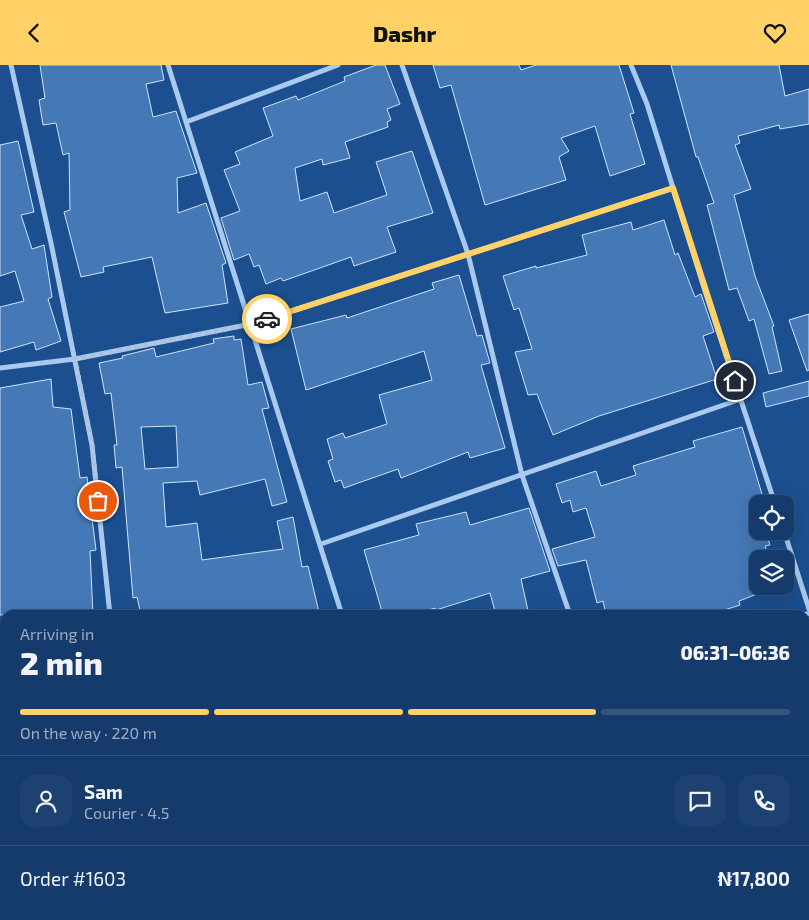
<!DOCTYPE html>
<html lang="en">
<head>
<meta charset="utf-8">
<style>
	:root { --surface:#143b6b; --page:#1d4271; --text:#f1f3f6; --muted:#9dadc1; --line:#33557e; --accent:#ffd166 }
	body { margin:0; font-family:"Exo 2",sans-serif; background:var(--page); color:var(--text); height:100vh; display:flex; flex-direction:column; font-size:19px; white-space:nowrap }
	* { box-sizing:border-box; margin:0 }
	p { font-size:16px; color:var(--muted) }
	.icon { flex:none; width:28px; height:28px; fill:none; stroke:currentColor; stroke-width:2; stroke-linecap:round; stroke-linejoin:round }
	.map { position:relative; flex:1; overflow:hidden }
	.drawer { position:absolute; left:0px; top:545px; width:810px; height:310px; display:flex; flex-direction:column; background:var(--surface); border-radius:15px 15px 0 0; box-shadow:0 5px 20px #0002,0 0 0 1px var(--line) }
	.drawer>* { flex:none }
	.buttons { position:absolute; left:749px; top:430px; display:grid; gap:10px }
	.buttons a { display:grid; place-items:center; width:45px; height:45px; border-radius:10px; background:var(--surface); box-shadow:0 5px 20px #0002,0 0 0 1px var(--line); font-size:25px }
	.pin { position:absolute; display:grid; place-items:center; width:42px; height:42px; color:#fff; margin:-21px; border:2px solid #fff; border-radius:50%; box-shadow:0 1px 5px #0007 }
	.courier { position:absolute; display:grid; place-items:center; width:50px; height:50px; margin:-25px; border:4px solid #ffd166; border-radius:50%; background:#fff; color:#222; box-shadow:0 1px 6px #0007 }
	.head em { font-style:normal; font-weight:800 }
	.head div { display:flex; flex-direction:column-reverse }
	.head { display:flex; align-items:center; justify-content:space-between; height:85px; padding:0 20px }
	h1 { font-size:32px; font-weight:800; line-height:38px }
	.bar { display:grid; grid-template-columns:repeat(4,1fr); gap:8px 5px; align-content:center; height:60px; padding:0 20px }
	.bar i { height:6px; border-radius:4px; background:var(--line) }
	.bar .on { background:var(--accent) }
	.bar p { grid-column:span 4 }
	.line { display:flex; align-items:center; gap:12px; padding:0 20px; border-top:1px solid var(--line) }
	.line div { flex:1 }
	.round { display:grid; place-items:center; flex:none; width:52px; height:52px; border-radius:15px; background:var(--page) }
	header { display:flex; justify-content:space-between; align-items:center; height:65px; padding:0 20px; background:var(--accent); color:#111; font-size:22px; font-weight:800 }
	.map>svg:first-child { display:block }
</style>
</head>
<body>
<header><svg class="icon" aria-label="back" viewBox="0 0 24 24"><path d="M15 5l-7 7 7 7"/></svg>Dashr<svg class="icon" aria-label="heart" viewBox="0 0 24 24"><path d="M12 20l-8-8c-3-5 5-10 8-4 3-6 11-1 8 4z"/></svg></header>
<div class="map">
<svg width="809" height="855" viewBox="0 0 809 855">
	<rect width="100%" height="100%" fill="#1b4f8f"/>
	<!-- building -->
	<path fill="#4478b7" stroke="#cfe3fa" fill-rule="evenodd" d="M40,0H161L164,15L146,19L153,52L176,46L197,108L177,113L178,148L206,138L226,198L222,200L228,238L165,248L152,192L103,202L104,207L81,212L64,147L70,145L69,88L63,90L56,58L43,60L39,35L45,33Z
		M376,0H385L400,39L387,44L391,55L387,57L388,62L345,77L350,93L323,100L322,94L295,103L300,136L327,127L334,148L387,130L376,97L412,86L433,148L387,162L396,187L354,201L351,192L283,216L281,213L266,219L259,200L254,202L249,189L234,195L221,153L240,146L224,105L240,99L235,87L273,71L263,43L296,31L298,35L345,16L344,12Z
		M433,0H519L521,5L536,0H619L634,48L630,49L645,99L610,111L595,61L561,73L569,86L559,92L566,115L485,140L451,20L440,23Z
		M671,0H779L785,31L809,24V59L780,64L779,60L738,71L740,78L735,80L751,124L734,130L755,211L774,261L772,262L782,306L769,309L754,254L749,256L737,223L729,225L707,140L714,138L698,92H696Z
		M18,76L34,147L21,150L32,184L44,180L52,232L48,234L61,276L36,285L34,277L0,287V242L24,236L15,206L0,211V80Z
		M664,155L675,190L678,188L695,232L701,229L714,267L703,271L717,314L599,351L553,370L537,329L528,330L515,287L532,284L519,243L514,245L503,211L536,201V203L587,190L582,170L631,157L633,165Z
		M459,210L477,271L482,270L490,298L481,300L505,383L470,393L468,387L401,413L398,404L344,423L341,415L335,417L328,396L333,394L327,374L343,368L345,373L387,359L379,330L432,315L424,286L306,325L291,264L346,250L347,253L434,224L432,218Z
		M809,249V305L807,306L789,255Z
		M234,271V275L241,274L248,320L262,317L269,343L262,344L287,437L272,441L265,414L200,430L197,416L163,418L166,462L197,458L202,495L283,484L277,456L293,452L302,502L308,501L319,547L305,550H141L137,532L133,533L122,402L116,403L114,380H117L111,328L105,329L99,298L123,293L122,291L154,283L156,292L214,278L213,274ZM176,361L178,402L145,404L141,362Z
		M51,314L53,342L71,344L80,413L87,412L96,485L90,486L93,550H0V323Z
		M809,316V331L766,342L763,328Z
		M742,362L764,436L758,438V466H765L770,480L765,481L770,494H758V521H778L739,536L740,540L709,550H606L603,536L597,538L586,495L558,501L552,484L595,472L586,443L573,447L570,435L562,438L556,419L596,406L601,421L636,410L633,401L695,382L693,376Z
		M529,443L550,506L521,514L529,550H496L490,528L436,545L435,543L412,550H383L364,485L419,470L416,459L466,447L470,460Z"/>
	<g fill="none" stroke-linecap="round" stroke-linejoin="round">
		<!-- minor -->
		<path stroke="#a9c9ee" stroke-width="5" d="M11,0L51,178L92,380L110,550
			M168,0L342,550
			M402,0L468,189L522,410L570,550
			M631,0L647,39L705,226L775,439
			M186,57L338,0
			M0,303L75,294L251,259L673,123
			M784,466L809,544
			M321,479L741,334
			M804,550L809,548
			M0,617L5,616
			M150,850L151,855
			M439,850L440,855"/>
		<!-- tertiary -->
		<path stroke="#a9c9ee" stroke-width="9" d="M805,809L809,808
			M805,833L809,832
			M657,855L673,850
			M733,855L749,850"/>
	</g>
	<g fill="none" stroke-linecap="round" stroke-linejoin="round">
		<!-- done -->
		<path stroke="#afc1d8" stroke-width="5" stroke-dasharray="0 9" d="M98,436L92,380L75,294L251,259L267,254"/>
		<!-- route -->
		<path stroke="#ffd166" stroke-width="6" d="M267,254L673,123L735,316"/>
	</g>
</svg>
<div class="buttons">
<a><svg class="icon" aria-label="locate" viewBox="0 0 24 24"><circle cx="12" cy="12" r="6"/><path d="M12 2v4M12 18v4M2 12h4M18 12h4"/></svg></a>
<a><svg class="icon" aria-label="layers" viewBox="0 0 24 24"><path d="M12 4l9 5-9 5-9-5zM3 14l9 5 9-5"/></svg></a>
</div>
<div class="pin" style="left:98px;top:436px;background:#ea580c"><svg class="icon" aria-label="bag" viewBox="0 0 24 24"><path d="M5 8h14l-1 12H6zM9 8a3 3 0 0 1 6 0"/></svg></div>
<div class="pin" style="left:735px;top:316px;background:#1f2937"><svg class="icon" aria-label="home" viewBox="0 0 24 24"><path d="M3 11l9-7 9 7M6 9v11h12V9"/></svg></div>
<div class="courier" style="left:267px;top:254px"><svg class="icon" aria-label="car" viewBox="0 0 24 24"><path d="M5 17H2v-5l4-1 3-4h7l3 4 3 1v5h-3M9 17h6M6 11h13"/><circle cx="7" cy="17" r="2"/><circle cx="17" cy="17" r="2"/></svg></div>
<section class="drawer">
<div class="head"><div><h1>2 min</h1><p>Arriving in</p></div><em>06:31–06:36</em></div>
<div class="bar"><i class="on"></i><i class="on"></i><i class="on"></i><i></i><p>On the way · 220 m</p></div>
<div class="line" style="height:90px"><a class="round"><svg class="icon" aria-label="person" viewBox="0 0 24 24"><circle cx="12" cy="8" r="4"/><path d="M4 21q1-7 8-7t8 7"/></svg></a><div><b>Sam</b><p>Courier · 4.5</p></div><a class="round"><svg class="icon" aria-label="chat" viewBox="0 0 24 24"><path d="M4 5h16v11H9l-5 4z"/></svg></a><a class="round"><svg class="icon" aria-label="phone" viewBox="0 0 24 24"><path d="M5 4h4l2 5-3 2q2 4 5 5l2-3 5 2v4C11 20 4 13 5 4z"/></svg></a></div>
<div class="line" style="height:65px"><div>Order #1603</div><b>₦17,800</b></div>
</section>
</div>
</body>
</html>
